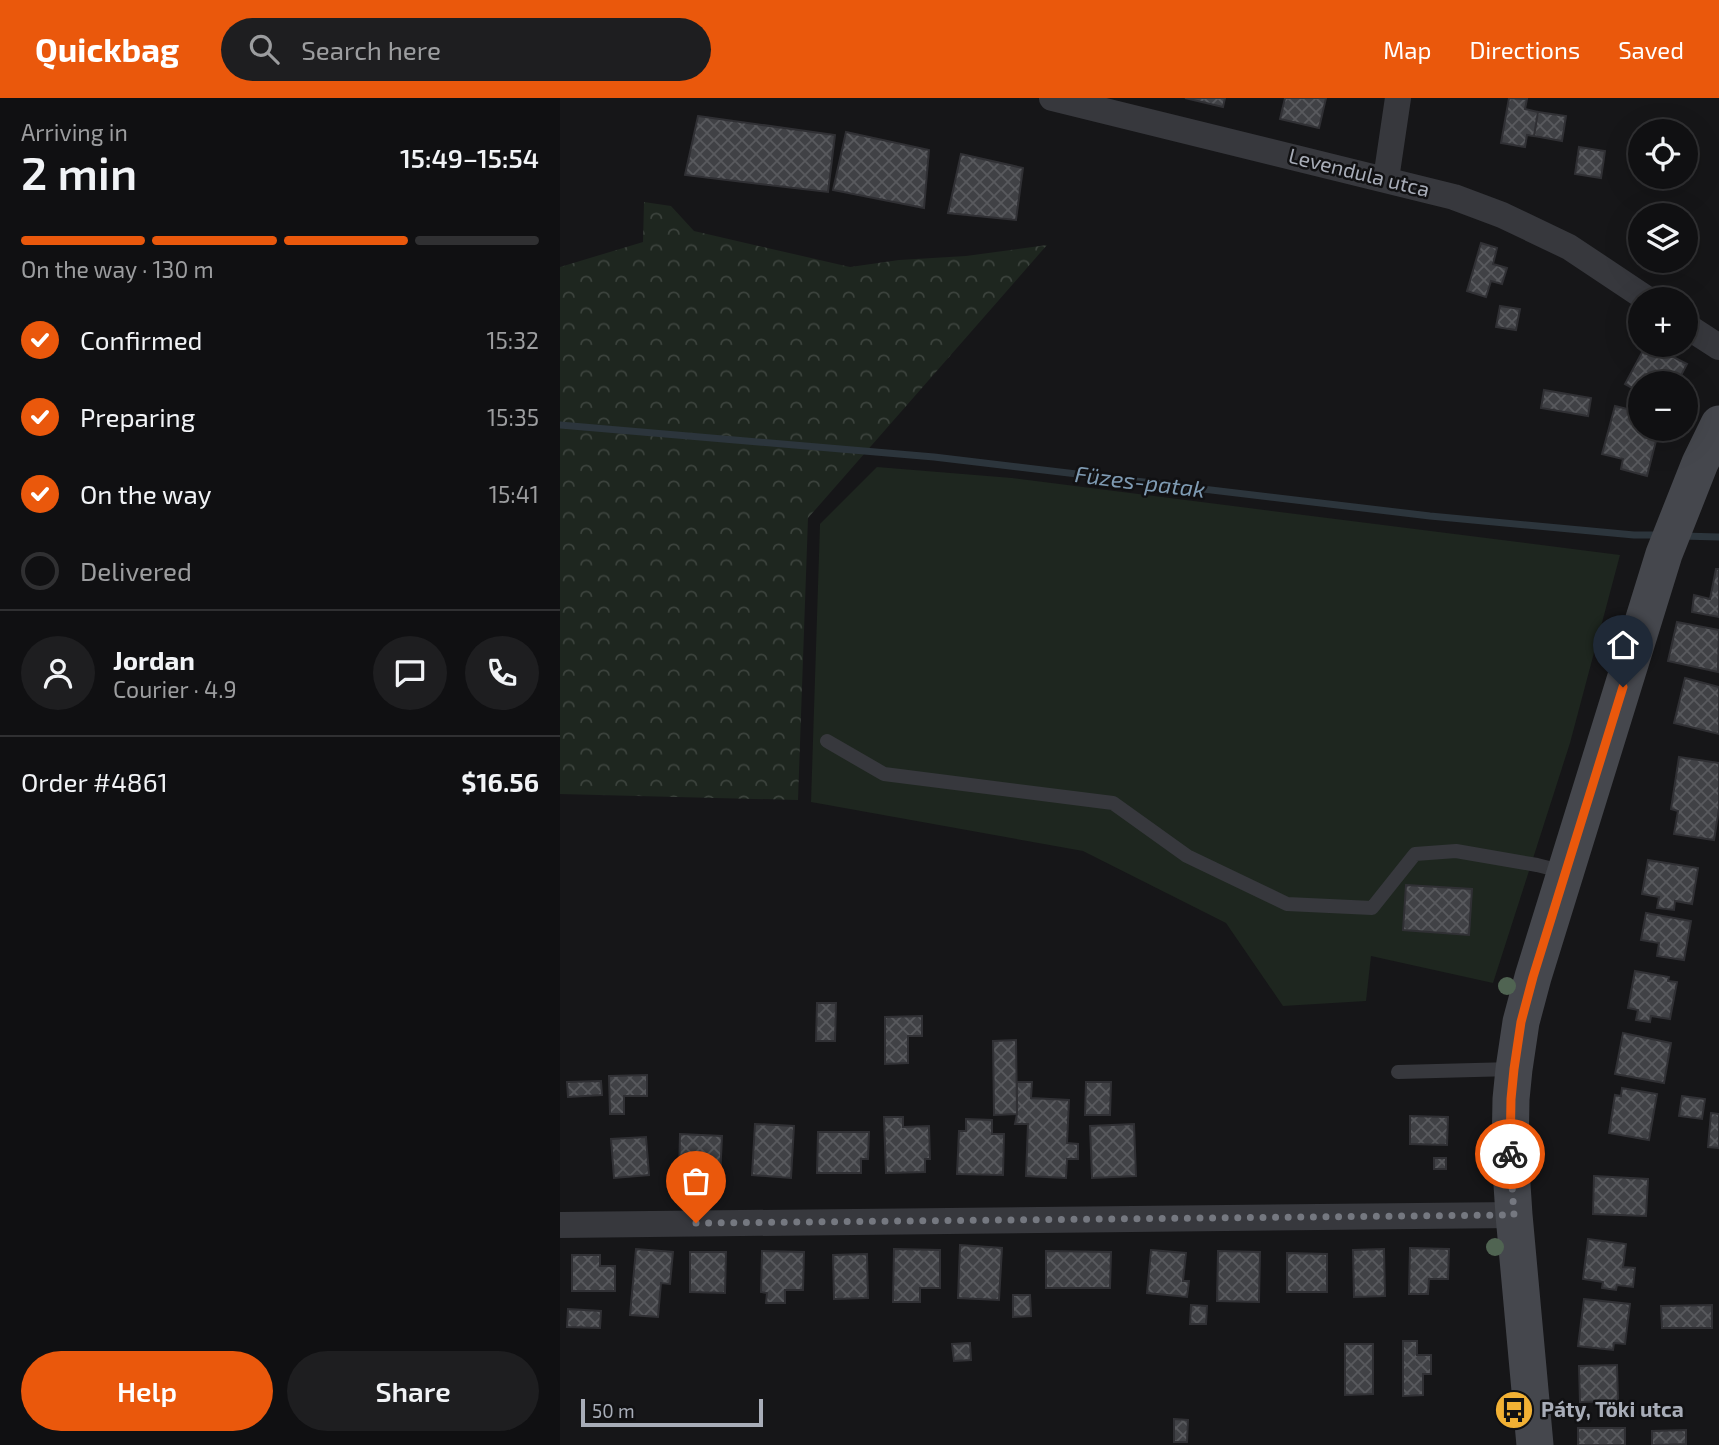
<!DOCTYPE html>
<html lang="en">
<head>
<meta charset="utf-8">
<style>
	:root { --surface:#101012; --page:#1e1e20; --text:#f1f3f6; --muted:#9c9d9f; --line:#303032; --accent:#ea580c }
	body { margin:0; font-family:"Exo 2",sans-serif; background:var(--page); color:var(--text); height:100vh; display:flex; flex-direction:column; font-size:26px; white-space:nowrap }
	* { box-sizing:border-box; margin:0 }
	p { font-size:23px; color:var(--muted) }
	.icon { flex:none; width:38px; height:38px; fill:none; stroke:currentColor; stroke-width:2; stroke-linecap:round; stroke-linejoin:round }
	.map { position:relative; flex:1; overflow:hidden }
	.sheet { display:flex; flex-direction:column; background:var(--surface); width:560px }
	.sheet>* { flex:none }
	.controls { position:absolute; left:1068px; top:21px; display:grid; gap:14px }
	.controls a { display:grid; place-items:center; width:70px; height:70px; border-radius:50%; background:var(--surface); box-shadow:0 7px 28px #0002,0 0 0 2px var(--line); font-size:35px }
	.scale { position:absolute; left:21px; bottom:18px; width:182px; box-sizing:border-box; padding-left:7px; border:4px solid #a8adb8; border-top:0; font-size:19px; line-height:24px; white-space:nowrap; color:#a8adb8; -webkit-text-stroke:5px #111113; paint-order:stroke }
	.pin { position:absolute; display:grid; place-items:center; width:60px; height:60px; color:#fff; margin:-72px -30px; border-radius:50% 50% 50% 0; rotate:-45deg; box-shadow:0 0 7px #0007 }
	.pin .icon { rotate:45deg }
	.courier { position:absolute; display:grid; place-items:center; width:70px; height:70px; margin:-35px; border:5px solid #ea580c; border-radius:50%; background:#fff; color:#222; box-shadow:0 2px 9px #0007 }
	.head em { font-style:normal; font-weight:600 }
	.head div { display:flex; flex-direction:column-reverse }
	.head { display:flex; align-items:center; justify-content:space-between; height:119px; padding:0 21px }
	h1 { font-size:46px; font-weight:600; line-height:52px }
	.bar { display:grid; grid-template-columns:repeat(4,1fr); gap:10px 7px; align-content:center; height:84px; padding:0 21px }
	.bar i { height:9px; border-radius:5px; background:var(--line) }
	.bar .active { background:var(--accent) }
	.bar p { grid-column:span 4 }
	.line { display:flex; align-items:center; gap:18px; padding:0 21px; border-top:2px solid var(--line) }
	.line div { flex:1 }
	.round { display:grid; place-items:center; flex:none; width:74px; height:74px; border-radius:37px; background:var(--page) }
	ol { padding:0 21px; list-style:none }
	li { display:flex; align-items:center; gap:21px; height:77px }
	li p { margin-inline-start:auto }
	li .icon { padding:7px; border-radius:50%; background:var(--accent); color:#fff; stroke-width:4 }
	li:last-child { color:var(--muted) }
	li i { width:38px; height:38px; border:4px solid var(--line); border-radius:50% }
	.cta { display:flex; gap:14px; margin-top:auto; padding:14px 21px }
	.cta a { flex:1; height:80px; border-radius:42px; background:var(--accent); color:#fff; font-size:28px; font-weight:600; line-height:80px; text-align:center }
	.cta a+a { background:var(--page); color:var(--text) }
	header { display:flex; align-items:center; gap:42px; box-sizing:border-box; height:98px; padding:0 35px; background:var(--accent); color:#fff }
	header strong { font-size:33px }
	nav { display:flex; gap:38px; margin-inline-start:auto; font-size:24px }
	.search { width:490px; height:63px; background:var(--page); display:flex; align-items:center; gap:18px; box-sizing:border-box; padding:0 24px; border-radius:38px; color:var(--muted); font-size:26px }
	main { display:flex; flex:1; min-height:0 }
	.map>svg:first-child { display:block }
</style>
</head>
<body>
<header>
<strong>Quickbag</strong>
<div class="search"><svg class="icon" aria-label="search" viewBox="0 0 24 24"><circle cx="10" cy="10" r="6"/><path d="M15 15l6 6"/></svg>Search here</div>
<nav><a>Map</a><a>Directions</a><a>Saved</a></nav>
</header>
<main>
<section class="sheet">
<div class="head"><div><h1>2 min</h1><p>Arriving in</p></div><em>15:49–15:54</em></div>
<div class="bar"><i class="active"></i><i class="active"></i><i class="active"></i><i></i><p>On the way · 130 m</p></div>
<ol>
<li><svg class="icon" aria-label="check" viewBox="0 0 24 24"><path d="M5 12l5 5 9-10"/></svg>Confirmed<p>15:32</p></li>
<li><svg class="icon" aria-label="check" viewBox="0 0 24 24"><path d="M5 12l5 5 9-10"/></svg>Preparing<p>15:35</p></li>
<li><svg class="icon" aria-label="check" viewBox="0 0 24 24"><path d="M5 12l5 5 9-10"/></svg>On the way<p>15:41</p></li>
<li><i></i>Delivered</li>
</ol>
<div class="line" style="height:126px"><a class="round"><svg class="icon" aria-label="person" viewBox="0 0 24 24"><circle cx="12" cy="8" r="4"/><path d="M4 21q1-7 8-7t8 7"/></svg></a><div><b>Jordan</b><p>Courier · 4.9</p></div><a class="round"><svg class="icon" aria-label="chat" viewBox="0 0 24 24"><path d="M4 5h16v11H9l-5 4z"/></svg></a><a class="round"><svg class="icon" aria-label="phone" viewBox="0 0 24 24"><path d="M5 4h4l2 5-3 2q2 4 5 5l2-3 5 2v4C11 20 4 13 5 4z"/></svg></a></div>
<div class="line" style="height:91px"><div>Order #4861</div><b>$16.56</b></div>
<div class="cta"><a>Help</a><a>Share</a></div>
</section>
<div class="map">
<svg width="1159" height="1347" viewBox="0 0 1159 1347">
	<defs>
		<pattern id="forest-crowns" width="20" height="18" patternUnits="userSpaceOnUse" patternTransform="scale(1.75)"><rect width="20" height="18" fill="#1e261f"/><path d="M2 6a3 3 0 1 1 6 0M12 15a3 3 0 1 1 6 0" fill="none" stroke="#3c433d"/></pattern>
		<pattern id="building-cross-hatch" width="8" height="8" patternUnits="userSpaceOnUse" patternTransform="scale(1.75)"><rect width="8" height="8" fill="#404145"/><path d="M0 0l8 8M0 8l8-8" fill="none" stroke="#595a5e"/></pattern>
	</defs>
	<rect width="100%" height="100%" fill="#161618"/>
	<!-- forest -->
	<path fill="url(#forest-crowns)" d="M84,104L111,108L134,133L290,169L339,162L406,158L487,147L248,420L238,702L0,696V169L83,144Z"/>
	<!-- pitch -->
	<path fill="#1e261f" d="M317,369L452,380L1060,457L1010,645L933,885L811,858L806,903L723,908L666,825L523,753L251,704L260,426Z"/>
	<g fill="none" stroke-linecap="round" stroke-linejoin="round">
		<!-- stream -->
		<path stroke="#2c353c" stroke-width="7" d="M0,327L374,359L870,418L1074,437H1100
			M1122,438L1159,439"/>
	</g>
	<!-- building -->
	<path fill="url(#building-cross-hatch)" stroke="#303034" stroke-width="2" d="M625,0H665L663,9Z
		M725,0H766L759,30L720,21Z
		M949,0L967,1L965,11L978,14L974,38L967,37L965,49L941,45Z
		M978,14L1006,18L1002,43L974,38Z
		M138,18L275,37L268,94L125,77Z
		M286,34L369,52L364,110L273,92Z
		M1019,49L1045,53L1041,80L1015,76Z
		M401,56L463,70L456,122L388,115Z
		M921,145L937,150L933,166L947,170L942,186L931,183L926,199L907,193Z
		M940,208L960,211L956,232L936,229Z
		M1086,247H1090L1127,266L1117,285H1080V294L1065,286Z
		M984,292L1031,300L1028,318L981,310Z
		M1055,308L1080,314V331H1099L1087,378L1061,371L1063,361L1042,356Z
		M1156,471H1159V519L1132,514L1134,497L1150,501Z
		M1117,524L1159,532L1158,574L1108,563Z
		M1125,580L1159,589V636L1114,625Z
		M1119,659L1159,665V711L1154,742L1114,736L1118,713L1111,711Z
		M1088,762L1138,770L1132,806L1115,803L1114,812L1097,810L1099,799L1082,796Z
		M846,787L912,791L909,837L843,832Z
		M1086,815L1131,823L1124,862L1097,858L1099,845L1081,842Z
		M1075,873L1109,879L1108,883L1117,884L1110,921L1091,918L1090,924L1076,922L1078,912L1068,910Z
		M257,905H276L275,943H256Z
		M362,918V938H348V965L325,966V919Z
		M1063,935L1111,945L1104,985L1055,976Z
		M456,942L457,1016L434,1017L433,943Z
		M87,977V998H64V1016H50L49,978Z
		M41,983L42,997L8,999L7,984Z
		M457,984H472L471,1000L509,1002L507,1045L518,1046V1061H507L506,1080L466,1078L468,1026H455L457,1016Z
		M526,984H551L550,1017H525Z
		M1062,990L1097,996L1089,1042L1049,1035L1055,997L1061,998Z
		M1122,998L1145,1001L1142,1021L1119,1018Z
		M1151,1015L1159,1016V1050L1148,1049Z
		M850,1018L888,1019L887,1047L850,1046Z
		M324,1019H343V1029L369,1028L370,1061H365V1074L326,1075Z
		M406,1021L432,1022V1036H444L443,1077L397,1076L399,1033H406Z
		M195,1026L234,1028L231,1080L192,1077Z
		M574,1026L576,1078L532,1080L530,1028Z
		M258,1034H309L308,1061H301V1075H257Z
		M120,1036L162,1038L160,1080L119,1078Z
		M86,1039L89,1077L54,1080L51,1041Z
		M874,1060H886V1071H874Z
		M1034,1078L1088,1081L1086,1118L1033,1116Z
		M1028,1141L1066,1146L1063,1169L1075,1170L1073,1189L1057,1187L1056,1192L1042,1190L1043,1184L1023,1181Z
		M400,1147L442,1150L439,1202L398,1200Z
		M850,1150L889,1151L888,1181H869L868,1196H849Z
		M76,1151L113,1154L110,1186L101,1185L98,1219L70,1217Z
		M334,1151L380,1152V1190H360V1204H333Z
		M824,1151L825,1198L794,1199L793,1152Z
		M591,1152L626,1155L623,1183H629L627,1199L587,1195Z
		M202,1153L244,1154L243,1192H225V1205H206L207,1195L201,1194Z
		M486,1153L551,1154L550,1190H486Z
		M658,1153L700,1154L699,1204L657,1203Z
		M130,1154H166L165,1195L130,1194Z
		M727,1155L767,1156V1194H727Z
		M307,1156L308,1200L274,1201L273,1157Z
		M12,1157H40V1168H55V1193H12Z
		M453,1197H470L471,1218L453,1219Z
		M1024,1201L1070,1206L1065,1246L1054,1245L1053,1252L1018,1248Z
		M631,1207L647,1208L646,1226H630Z
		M1152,1207V1230H1102L1101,1208Z
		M8,1211L41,1213L40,1230L7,1229Z
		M843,1243H857V1257H871V1276H863V1297L843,1298Z
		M410,1245L411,1262L394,1263L392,1246Z
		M785,1246H813V1296L785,1297Z
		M1057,1267L1058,1303L1020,1304L1019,1268Z
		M614,1321L628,1322L627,1344H614Z
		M1018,1330H1065V1347H1018Z
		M1126,1332V1346L1092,1347V1333Z"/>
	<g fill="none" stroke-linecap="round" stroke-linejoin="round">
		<!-- service -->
		<path stroke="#37383d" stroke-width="14" d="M267,643L324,676L553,705L627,758L727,806L812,810L855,756L896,753L977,767L1005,774
			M838,974L953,971"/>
		<!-- minor -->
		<path stroke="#37383d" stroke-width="26" d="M492,0L894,99L942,117L1009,149L1087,201
			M826,81L838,0
			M1125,227L1159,249
			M0,1127L954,1117"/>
		<!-- secondary -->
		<path stroke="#45474d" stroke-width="37" d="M975,1347L954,1117L950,1056L951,1001L954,971L961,924L973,879L1104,456L1140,365L1159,326"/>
	</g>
	<!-- trees -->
	<g fill="#506452">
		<circle cx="947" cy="888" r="9"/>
		<circle cx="935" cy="1149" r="9"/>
	</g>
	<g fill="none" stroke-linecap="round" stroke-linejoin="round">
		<!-- done -->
		<path stroke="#757880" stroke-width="7" stroke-dasharray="0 12.6" d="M136,1125L954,1117L950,1056"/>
		<!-- route -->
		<path stroke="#ea580c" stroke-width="9" d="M950,1056L951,1001L954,971L961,924L973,879L1063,589"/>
	</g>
	<!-- icons -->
	<defs>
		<g id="bus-disc" transform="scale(2.0125)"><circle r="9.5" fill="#f2b134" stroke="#111113"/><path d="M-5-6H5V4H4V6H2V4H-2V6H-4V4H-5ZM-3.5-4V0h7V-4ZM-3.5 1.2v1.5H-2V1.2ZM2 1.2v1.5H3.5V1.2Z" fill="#111"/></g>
	</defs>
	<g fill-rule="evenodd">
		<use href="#bus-disc" x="954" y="1312"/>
	</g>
	<g text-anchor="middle" stroke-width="5" stroke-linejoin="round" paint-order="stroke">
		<!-- street labels -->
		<g font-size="21" fill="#a8adb8" stroke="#111113">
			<text transform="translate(799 75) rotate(14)" y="7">Levendula utca</text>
		</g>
		<!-- poi labels -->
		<g font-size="21" font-weight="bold" fill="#a8adb8" stroke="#111113" text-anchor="start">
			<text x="981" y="1319">Páty, Töki utca</text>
		</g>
		<!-- water labels -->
		<g font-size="23" font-style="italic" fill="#7f9bb3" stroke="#111113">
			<text transform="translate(580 384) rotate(7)" y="8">Füzes-patak</text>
		</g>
	</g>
</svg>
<div class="controls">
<a><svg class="icon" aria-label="locate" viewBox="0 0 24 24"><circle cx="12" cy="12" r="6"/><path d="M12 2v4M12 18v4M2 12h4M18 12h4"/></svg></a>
<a><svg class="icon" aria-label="layers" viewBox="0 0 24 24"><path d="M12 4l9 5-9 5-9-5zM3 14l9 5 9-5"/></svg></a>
<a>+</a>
<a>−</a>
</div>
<div class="scale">50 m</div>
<div class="pin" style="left:136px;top:1125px;background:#ea580c"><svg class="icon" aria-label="bag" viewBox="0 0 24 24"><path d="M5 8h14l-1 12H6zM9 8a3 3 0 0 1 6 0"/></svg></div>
<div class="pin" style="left:1063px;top:589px;background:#1f2937"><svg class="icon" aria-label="home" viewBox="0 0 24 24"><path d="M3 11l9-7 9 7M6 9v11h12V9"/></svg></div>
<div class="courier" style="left:950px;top:1056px"><svg class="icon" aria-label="bike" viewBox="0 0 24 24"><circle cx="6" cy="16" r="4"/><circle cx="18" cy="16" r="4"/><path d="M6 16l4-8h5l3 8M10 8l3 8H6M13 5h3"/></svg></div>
</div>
</main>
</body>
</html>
